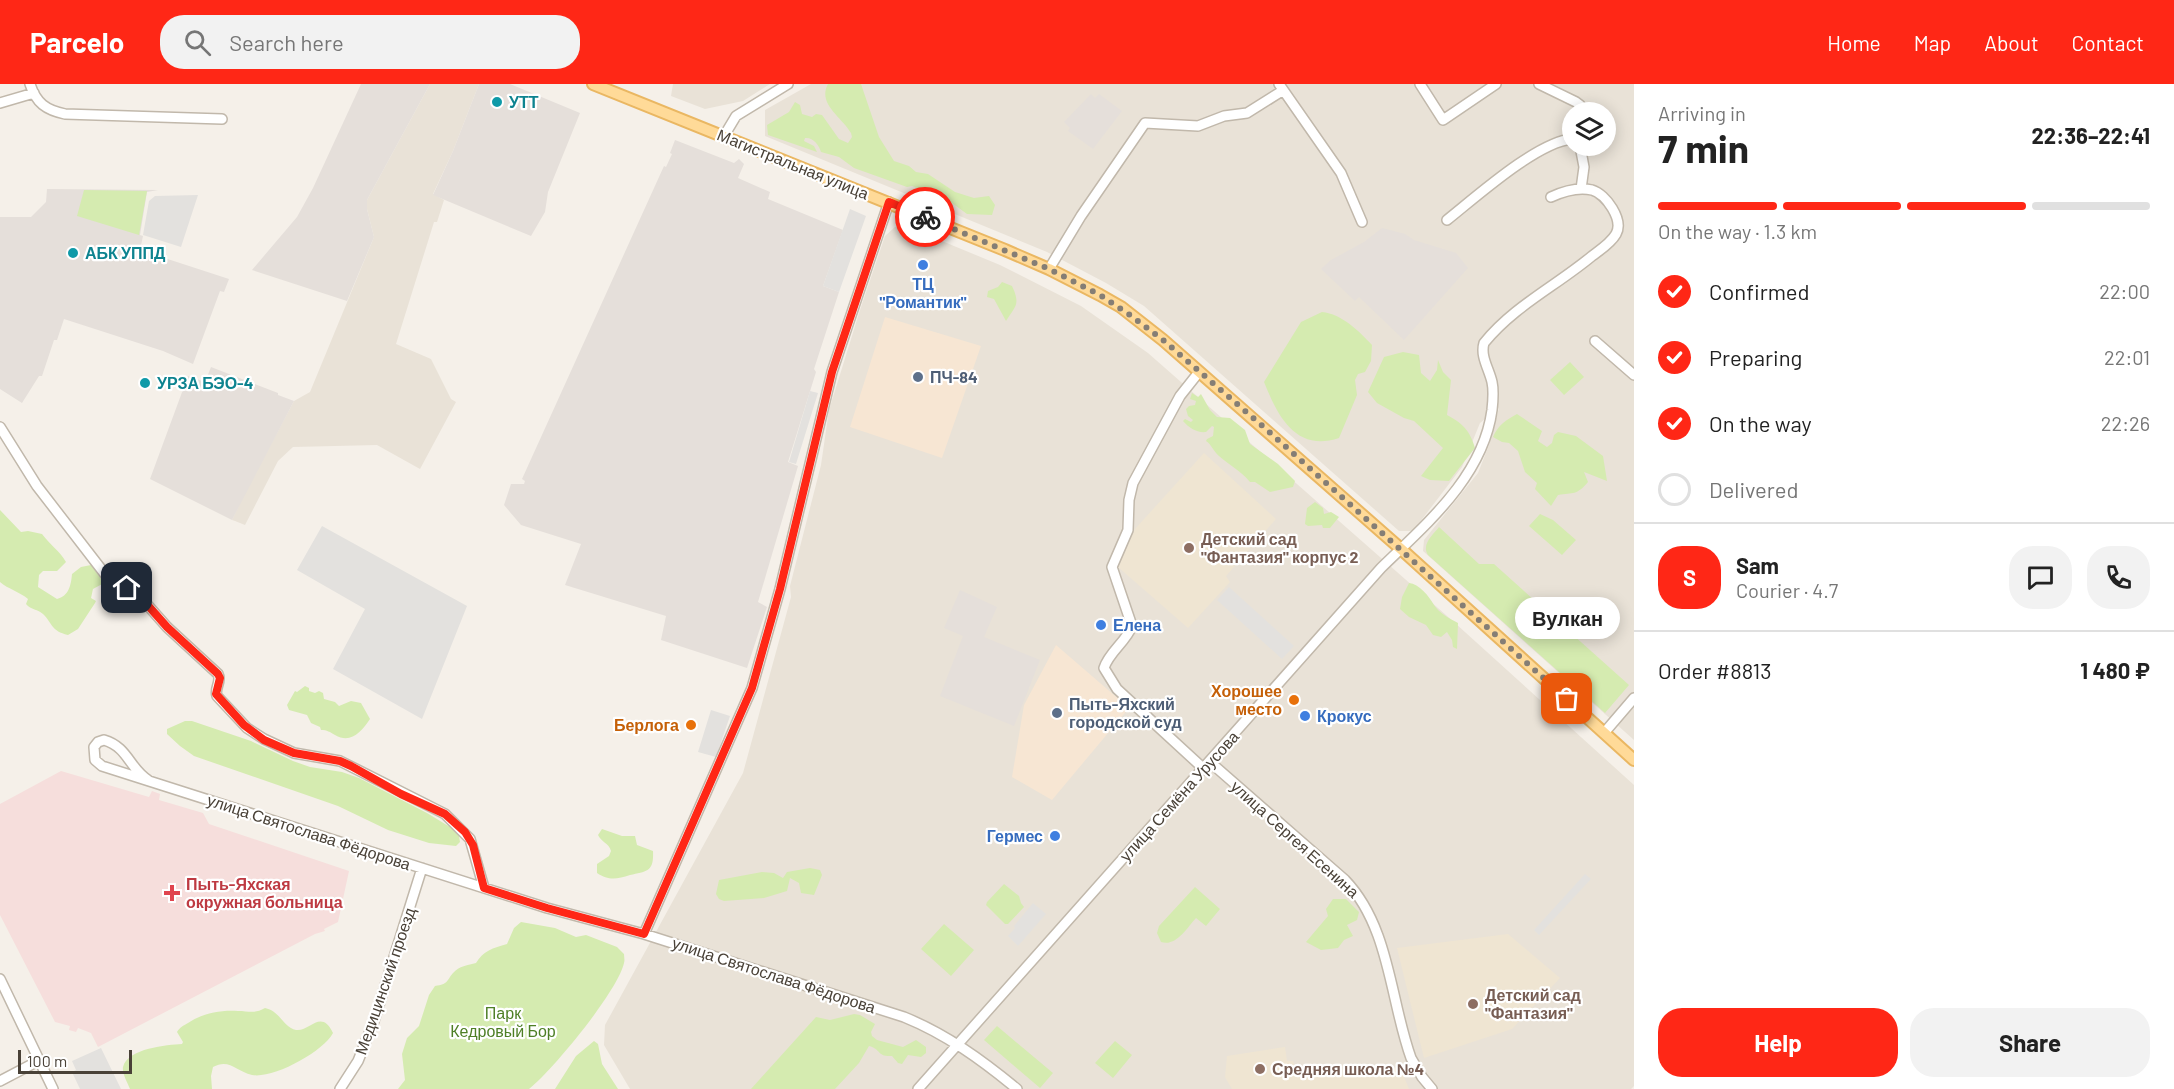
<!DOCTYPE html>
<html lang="en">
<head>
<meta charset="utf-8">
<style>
	:root { --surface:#fff; --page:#f2f2f2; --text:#222; --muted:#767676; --line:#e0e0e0; --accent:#ff2716 }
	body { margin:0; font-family:Barlow,sans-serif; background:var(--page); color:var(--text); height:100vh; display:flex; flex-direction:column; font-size:22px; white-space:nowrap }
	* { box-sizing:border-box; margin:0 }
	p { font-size:20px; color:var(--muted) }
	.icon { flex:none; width:33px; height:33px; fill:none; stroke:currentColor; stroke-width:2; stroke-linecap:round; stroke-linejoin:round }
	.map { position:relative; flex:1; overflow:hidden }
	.sheet { display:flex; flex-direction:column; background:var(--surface); width:540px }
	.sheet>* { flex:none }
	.controls { position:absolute; left:1562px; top:18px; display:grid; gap:12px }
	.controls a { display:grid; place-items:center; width:54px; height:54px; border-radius:50%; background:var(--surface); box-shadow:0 3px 15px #0003; font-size:30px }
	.scale { position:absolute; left:18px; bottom:15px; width:114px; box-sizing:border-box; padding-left:6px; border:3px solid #494137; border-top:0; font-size:16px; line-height:21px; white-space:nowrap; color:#494137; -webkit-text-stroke:4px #fff; paint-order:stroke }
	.pin { position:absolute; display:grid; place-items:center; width:51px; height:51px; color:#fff; margin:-26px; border-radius:12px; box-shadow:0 3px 9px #0006 }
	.courier { position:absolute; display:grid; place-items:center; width:60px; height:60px; margin:-30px; border:4px solid #ff2716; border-radius:50%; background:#fff; color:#222; box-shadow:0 2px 8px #0007 }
	.bubble { position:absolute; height:42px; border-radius:21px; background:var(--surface); box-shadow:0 3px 15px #0003; font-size:20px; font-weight:700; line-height:42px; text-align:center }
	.overview em { font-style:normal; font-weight:700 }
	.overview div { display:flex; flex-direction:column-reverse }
	.overview { display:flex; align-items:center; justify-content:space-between; height:102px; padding:0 24px }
	h1 { font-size:39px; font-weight:700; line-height:45px }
	.bar { display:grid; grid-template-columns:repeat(4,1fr); gap:9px 6px; align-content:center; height:72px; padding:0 24px }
	.bar i { height:8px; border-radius:4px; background:var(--line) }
	.bar .active { background:var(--accent) }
	.bar p { grid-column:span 4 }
	.line { display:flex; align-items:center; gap:15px; padding:0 24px; border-top:2px solid var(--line) }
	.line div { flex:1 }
	.round { display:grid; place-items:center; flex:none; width:63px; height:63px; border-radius:24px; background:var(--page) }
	ol { padding:0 24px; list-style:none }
	li { display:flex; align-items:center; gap:18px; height:66px }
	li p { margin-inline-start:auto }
	li .icon { padding:6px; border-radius:50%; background:var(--accent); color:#fff; stroke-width:4 }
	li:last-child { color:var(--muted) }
	li i { width:33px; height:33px; border:3px solid var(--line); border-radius:50% }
	.cta { display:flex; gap:12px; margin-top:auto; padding:12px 24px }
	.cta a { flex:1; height:69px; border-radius:24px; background:var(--accent); color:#fff; font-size:24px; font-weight:700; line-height:69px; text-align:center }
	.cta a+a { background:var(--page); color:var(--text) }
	header { display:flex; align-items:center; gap:36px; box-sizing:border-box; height:84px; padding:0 30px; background:var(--accent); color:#fff }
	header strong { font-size:28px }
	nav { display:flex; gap:33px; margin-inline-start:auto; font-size:21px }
	.search { width:420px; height:54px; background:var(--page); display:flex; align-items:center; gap:15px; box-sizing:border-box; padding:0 21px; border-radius:24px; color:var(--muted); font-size:22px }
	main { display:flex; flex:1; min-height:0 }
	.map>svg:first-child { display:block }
</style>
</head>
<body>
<header>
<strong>Parcelo</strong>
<div class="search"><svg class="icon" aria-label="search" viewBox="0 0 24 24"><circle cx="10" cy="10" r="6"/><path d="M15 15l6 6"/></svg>Search here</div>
<nav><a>Home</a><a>Map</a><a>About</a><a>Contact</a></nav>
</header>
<main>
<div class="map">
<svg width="1634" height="1005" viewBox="0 0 1634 1005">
	<rect width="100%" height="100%" fill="#f5f0e9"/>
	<!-- residential -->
	<path fill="#e9e2d7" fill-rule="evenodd" d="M430,0H479L453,67L433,110L444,116L437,138H434L396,260L431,275L451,315L456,318L420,385L377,361L293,363L278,377L245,441L235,437L232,436L245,409L294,317L310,308L374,153L367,125V116Z
		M673,0H770L743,17L705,25L671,12Z
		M811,0H1634V656L1423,467L1424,456L1478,389L1489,361L1499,324L1480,339L1462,383L1413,447H1399L1144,222L1106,199L1047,168L765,52V26ZM1572,28H1605V62H1572Z
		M895,143H908L1000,181L1081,222L1148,269L1455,539L1634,701V1002L1631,1005H630L604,961L605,941L743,689L791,513L790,502L821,381L829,326L860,226L885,152Z"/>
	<!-- commercial -->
	<path fill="#f7e6d3" d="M885,233L981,262L942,374L850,343Z
		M1056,561L1129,624L1052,716L1012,693L1024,621Z"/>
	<!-- industrial -->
	<path fill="#e5dfda" d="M361,0H430L367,116V125L374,153L347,217L252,186L297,133L313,104Z
		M479,0H510L580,29L548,108L545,128L531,152L433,111L453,67Z
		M1091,10L1095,14L1099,10L1122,27L1093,65L1068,47L1070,44L1064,38Z
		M675,56L734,79L739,75L744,80L738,94L770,108L768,115L843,146L823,202L839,208L814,285L816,288L788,378L798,382L758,518L767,523L747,584L661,556L666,532L565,501L581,460L521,441L504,421L511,400H524L525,397L522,395L664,82L666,83L672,70L670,69Z
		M47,105L158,106L147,108L140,151L143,152L140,166L229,195L224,208L220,207L193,280L163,267L64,235L57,256H54L42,292H39L22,319L0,305V133H31L46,118Z
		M1382,144L1405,150L1414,156L1456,169L1468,184L1404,256L1359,213L1355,217L1321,185L1331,176L1364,158Z
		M211,283L278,309V311L294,317L232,436L150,395L188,292L205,298Z
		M960,506L997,523L984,553L1040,576L1014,642L940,612L963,552L944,544Z"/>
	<!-- education -->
	<path fill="#efe5d2" d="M1204,369L1276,435L1226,492L1230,498L1188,544L1118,483L1135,445Z
		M1508,850L1560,894L1512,945L1424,974L1397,864Z
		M1285,963L1287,977H1293L1296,990L1332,987L1340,991L1400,983L1409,1005H1232L1225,993L1227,972Z"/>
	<!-- medical -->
	<path fill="#f6dedc" d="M61,687L149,713L152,707L160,710L159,716L203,729L209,740L349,787L338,838L324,845L325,847L315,850L98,963L91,949L78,944L76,948L69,946L70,942L55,938L0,831V720Z"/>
	<!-- green -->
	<path fill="#d5ebb0" d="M828,0H861L879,53L894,77L909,82L916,88L928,90L955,108L974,114L989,112L995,121L992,131L967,130L948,116L912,102L907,103L854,84L839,73L821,68C819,61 813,53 805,54L804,57L814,62L817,68L768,51L767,41L789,28L795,18L800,21L802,30L812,33L816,30L822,31L839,55L848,59L852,53L851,49C842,33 817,20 828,0Z
		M84,106L147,107L139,151L77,132Z
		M1002,198L1012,202C1021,221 1015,222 1006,237L994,215L987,213L988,207L998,203Z
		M1322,228C1342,230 1359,247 1372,261L1371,277L1365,288L1358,290L1355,296L1357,311L1339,354C1296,368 1278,333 1264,298L1301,238Z
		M1403,268L1419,271L1421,289L1430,297L1437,286L1438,276L1443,288L1451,296L1447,331C1462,339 1470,346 1475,364L1449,397L1430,396L1421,392L1443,364L1414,337L1404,334L1377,319L1368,308L1384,273Z
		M1570,278L1584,293L1564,311L1550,296Z
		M1192,309L1198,313L1201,310L1210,326L1217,333L1230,334L1245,346L1250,360L1278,380L1295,397L1293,403L1270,408L1255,398H1250C1241,387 1229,381 1219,372C1213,367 1212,361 1206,357L1207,355L1213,352L1214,343L1212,342L1206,348C1197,349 1189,344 1183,337L1185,335L1191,338L1193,336L1188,332L1186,325L1189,322L1195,321L1196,317L1190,315Z
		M1517,330L1542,347L1538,357L1547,363L1552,359L1554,351L1558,348L1576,352L1603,372L1607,397L1584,388L1588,398C1576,412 1574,408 1558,411L1551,422L1535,405L1537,399L1525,388L1518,367L1509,359L1502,358L1493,353C1498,341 1506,336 1517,330Z
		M1315,418L1323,424L1324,430L1331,428L1339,433L1330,444H1323L1322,441L1308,442L1305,440L1307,424Z
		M0,426L21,448L28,447L42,450C50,461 59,466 66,478L57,487H43L39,491L38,503L57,515C69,512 71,501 72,490L81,483L91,481L104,499L93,505L91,514L96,517L95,519L78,545L68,551C51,547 53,540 43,530C38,525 31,526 26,520L28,515C20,508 8,505 0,498Z
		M1540,430L1553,436L1576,456L1562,471L1529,442Z
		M1439,443L1479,480H1494L1629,601L1605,629L1428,471C1421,460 1433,451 1439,443Z
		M1409,499C1419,500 1429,512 1434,521C1438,528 1450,535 1458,539L1457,565L1453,563L1452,556L1447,548L1441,553L1433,551L1426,541L1409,533L1400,525L1402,513Z
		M305,602L309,604V607L315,609L319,607L323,609L324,615L335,618L339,622L351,617L361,619L370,635C361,648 351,660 335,651C330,648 327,646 321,646L320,643L311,639L307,631L289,626L287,621L295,607L297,608Z
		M185,637H192L251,657L293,677L310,683L342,688L359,694L427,729L450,743L459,752L460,758L456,762L429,759L388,746L338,722L194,672L180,662L167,650V645Z
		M602,745L622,752H635L637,761L653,767C654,788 647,787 630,791C617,795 609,797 597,789V780L609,772L611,767C609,759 601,758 598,751Z
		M810,784L820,786L822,791L814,811L801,809L799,799L790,794L787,807L764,814L724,817L719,815L716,810L719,796L762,788L774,789L783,794L787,788Z
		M1004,800L1019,812L1021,819L1024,823L1008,840H1005L986,821L987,818Z
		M1195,803L1220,825L1206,842L1196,834C1187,844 1176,863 1161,858L1157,849L1159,842Z
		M1333,815H1346L1359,828L1357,836L1347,841L1353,852L1344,856L1338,864L1321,866L1306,858L1328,832L1326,825Z
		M521,838L555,844L576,853L586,851L617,863L624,870C624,873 625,876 624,879C618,907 552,987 529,1005H398L405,996L402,970L407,954L419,942L429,911L435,902C449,900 446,897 453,889C459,882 468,881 476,879C483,867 493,864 507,860L514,844Z
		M944,840L974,866L951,892L921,865Z
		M265,924C280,927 284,944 296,946C310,948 321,924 333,949C323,968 273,995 252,991C236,987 229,974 213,983L211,992L212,1005H130C128,999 122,990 123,983C128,964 167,961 182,960L183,958L177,948C180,943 183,942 188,939C203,929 220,926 238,927C249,927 255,930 265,924Z
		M854,930L860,931L875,940L871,948L872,952L877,956L903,963L916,956L926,963V969L921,973L908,971L902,980L898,979L892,972C877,973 881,965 869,962L859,979L835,1005H751L816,933L830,936Z
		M997,942L1053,989L1040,1004L984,956Z
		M594,957L598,960L602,980L618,1005H555L576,972Z
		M1115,957L1132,971L1113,994L1095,979Z"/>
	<!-- parking -->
	<path fill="#e3e1de" d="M198,111L181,163L143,151L149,117L155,112Z
		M850,125L866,132L839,208L823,202Z
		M810,307L818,309L796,380L789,378Z
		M322,442L467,522L422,635L333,585L365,525L297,486Z
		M1229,503L1294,562L1282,575L1217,516Z
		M711,626L730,632L716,673L698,668Z
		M1585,790L1591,795L1539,851L1534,846Z
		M1033,819L1046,830L1018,862L1008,852L1015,844L1014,842Z
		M101,964L121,1005H80L72,988L76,986L72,977Z"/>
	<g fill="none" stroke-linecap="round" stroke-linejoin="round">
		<!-- minor casing -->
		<g stroke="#c1b8ab" stroke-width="12">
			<path id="minor" d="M30,0C36,19 46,26 65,30L222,35
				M1279,0L1341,89L1362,138
				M1420,0L1443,36L1496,0
				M1539,0L1576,18L1580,21L1583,28
				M0,19L34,9
				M724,52L736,32L788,0
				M1580,62L1584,83L1581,105
				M1447,136C1476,113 1537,58 1572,55
				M1049,185L1081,132L1145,39L1198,42L1224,32L1247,29L1282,7
				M1595,257L1634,291
				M1199,288L1180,312L1133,399L1129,416L1128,446L1112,483L1132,542C1126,558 1109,568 1104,584L1117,605L1204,685
				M0,343L37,402L108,494L114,499L136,508L167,543L218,590C222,598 214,604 217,612L247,644L264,655L294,669L340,677L445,730L470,755L484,804
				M1604,649L1634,614
				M1210,678L1345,796C1390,843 1390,916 1411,974L1422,993L1432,1005
				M148,696C129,684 128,663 104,656L98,658L94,663L95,676L102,682L547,824L644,850L904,933C946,950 982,976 1017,1005
				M644,850L752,604L780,505L832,288L889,118
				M0,895L53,1005
				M0,997L40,976
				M340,1005L358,977L374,937L422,784
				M918,1005L1381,484C1426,440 1483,393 1492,326C1493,317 1494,307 1492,298C1489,285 1480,272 1484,259C1514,222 1556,202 1592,172C1600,166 1611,159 1616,150C1624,136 1606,110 1592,106C1578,103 1564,107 1551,113"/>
		</g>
		<!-- major casing -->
		<g stroke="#eab762" stroke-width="14">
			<path id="major" d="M593,0L1005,166L1049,185L1100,211L1121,223L1163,256L1401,465L1634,676"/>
		</g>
		<!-- minor -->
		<use href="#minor" stroke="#fff" stroke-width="9"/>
		<!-- major -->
		<use href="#major" stroke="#ffda98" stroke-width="10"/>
	</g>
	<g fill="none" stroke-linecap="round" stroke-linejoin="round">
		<!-- done -->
		<path stroke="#857e75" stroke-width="6" stroke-dasharray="0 10.8" d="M925,133L1049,185L1100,211L1130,231L1163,256L1266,345L1567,615"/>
		<!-- route -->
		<path stroke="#ff2716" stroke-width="8" d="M127,504L136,508L167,543L218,590L220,594L216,610L244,641L264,656L294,669L340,677L351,682L401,710L445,730L465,748L473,761L484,804L547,824L644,850L752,604L780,505L832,288L889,118L925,133"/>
	</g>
	<!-- markers -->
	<g fill="#0f9aa8" stroke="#fff" stroke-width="2">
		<circle cx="497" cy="18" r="6"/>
		<circle cx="73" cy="169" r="6"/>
		<circle cx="145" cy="299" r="6"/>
	</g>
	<g fill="#3f7fe0" stroke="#fff" stroke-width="2">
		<circle cx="923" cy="181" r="6"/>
		<circle cx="1101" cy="541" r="6"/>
		<circle cx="1305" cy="632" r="6"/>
		<circle cx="1055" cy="752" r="6"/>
	</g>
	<g fill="#5c6f8a" stroke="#fff" stroke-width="2">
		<circle cx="918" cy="293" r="6"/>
		<circle cx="1057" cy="629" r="6"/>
	</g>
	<g fill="#8d6e63" stroke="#fff" stroke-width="2">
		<circle cx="1189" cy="464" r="6"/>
		<circle cx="1473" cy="920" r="6"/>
		<circle cx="1260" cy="985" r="6"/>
	</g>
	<g fill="#e8710a" stroke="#fff" stroke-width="2">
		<circle cx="1294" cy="616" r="6"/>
		<circle cx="691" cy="641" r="6"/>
	</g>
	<path fill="#e0444e" stroke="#fff" stroke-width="2" d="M169 800h6v6h6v6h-6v6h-6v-6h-6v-6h6z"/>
	<g text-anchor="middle" stroke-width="4.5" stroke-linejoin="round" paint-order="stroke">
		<!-- culture labels -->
		<g font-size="16" font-weight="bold" fill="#0d838f" stroke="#fff" text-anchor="start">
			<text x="509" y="24">УТТ</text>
			<text x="85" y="175">АБК УППД</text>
			<text x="157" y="305">УРЗА БЭО-4</text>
		</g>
		<!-- street labels -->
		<g font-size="16" fill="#494137" stroke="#fff">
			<text transform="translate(793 80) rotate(22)" y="6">Магистральная улица</text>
			<text transform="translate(1179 712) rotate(-48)" y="6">улица Семёна Урусова</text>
			<text transform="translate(309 748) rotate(18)" y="6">улица Святослава Фёдорова</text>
			<text transform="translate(1295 755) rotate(42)" y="6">улица Сергея Есенина</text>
			<text transform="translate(774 891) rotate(18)" y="6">улица Святослава Фёдорова</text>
			<text transform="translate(385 897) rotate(-71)" y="6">Медицинский проезд</text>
		</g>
		<!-- shop labels -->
		<g font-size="16" font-weight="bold" fill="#366cbe" stroke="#fff" text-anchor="start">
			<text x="923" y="206" text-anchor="middle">ТЦ<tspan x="923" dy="18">"Романтик"</tspan></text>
			<text x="1113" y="547">Елена</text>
			<text x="1317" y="638">Крокус</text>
			<text x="1043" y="758" text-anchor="end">Гермес</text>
		</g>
		<!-- service labels -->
		<g font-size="16" font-weight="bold" fill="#4e5e75" stroke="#fff" text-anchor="start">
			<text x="930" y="299">ПЧ-84</text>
			<text x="1069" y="626">Пыть-Яхский<tspan x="1069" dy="18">городской суд</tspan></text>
		</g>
		<!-- education labels -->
		<g font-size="16" font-weight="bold" fill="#785e54" stroke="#fff" text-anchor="start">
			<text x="1201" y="461">Детский сад<tspan x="1201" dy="18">"Фантазия" корпус 2</tspan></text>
			<text x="1485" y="917">Детский сад<tspan x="1485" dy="18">"Фантазия"</tspan></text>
			<text x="1272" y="991">Средняя школа №4</text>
		</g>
		<!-- food labels -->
		<g font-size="16" font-weight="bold" fill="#c56008" stroke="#fff" text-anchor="end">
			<text x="1282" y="613">Хорошее<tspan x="1282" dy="18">место</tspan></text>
			<text x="679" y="647">Берлога</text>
		</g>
		<!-- health labels -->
		<g font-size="16" font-weight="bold" fill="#be3a42" stroke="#fff" text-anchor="start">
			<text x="186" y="806">Пыть-Яхская<tspan x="186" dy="18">окружная больница</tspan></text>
		</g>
		<!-- park labels -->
		<g font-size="16" fill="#4e7f26" stroke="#fff">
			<text x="503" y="935">Парк<tspan x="503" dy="18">Кедровый Бор</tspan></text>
		</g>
	</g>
</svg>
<div class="controls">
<a><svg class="icon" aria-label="layers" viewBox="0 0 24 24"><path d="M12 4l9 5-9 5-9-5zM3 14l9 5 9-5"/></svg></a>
</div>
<div class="scale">100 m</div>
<div class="pin" style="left:1567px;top:615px;background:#ea580c"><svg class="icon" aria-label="bag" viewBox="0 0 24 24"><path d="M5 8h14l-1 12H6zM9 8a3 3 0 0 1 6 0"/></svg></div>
<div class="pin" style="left:127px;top:504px;background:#1f2937"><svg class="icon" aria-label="home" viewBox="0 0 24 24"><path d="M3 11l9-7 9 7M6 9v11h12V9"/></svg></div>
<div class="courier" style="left:925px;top:133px"><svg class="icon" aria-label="bike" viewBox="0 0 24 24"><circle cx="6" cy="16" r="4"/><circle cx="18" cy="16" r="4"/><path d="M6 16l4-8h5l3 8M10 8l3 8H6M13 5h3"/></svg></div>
<div class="bubble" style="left:1515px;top:513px;width:105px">Вулкан</div>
</div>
<section class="sheet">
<div class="overview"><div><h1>7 min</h1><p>Arriving in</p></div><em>22:36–22:41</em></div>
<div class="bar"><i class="active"></i><i class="active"></i><i class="active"></i><i></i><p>On the way · 1.3 km</p></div>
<ol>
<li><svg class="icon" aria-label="check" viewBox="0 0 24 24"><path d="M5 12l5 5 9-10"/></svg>Confirmed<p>22:00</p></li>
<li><svg class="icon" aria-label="check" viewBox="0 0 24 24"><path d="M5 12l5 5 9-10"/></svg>Preparing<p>22:01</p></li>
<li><svg class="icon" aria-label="check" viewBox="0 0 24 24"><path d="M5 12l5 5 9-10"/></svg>On the way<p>22:26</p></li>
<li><i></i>Delivered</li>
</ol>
<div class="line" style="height:108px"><b class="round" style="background:var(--accent);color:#fff">S</b><div><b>Sam</b><p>Courier · 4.7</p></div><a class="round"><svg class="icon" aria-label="chat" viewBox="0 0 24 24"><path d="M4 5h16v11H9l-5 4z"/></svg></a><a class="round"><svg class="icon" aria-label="phone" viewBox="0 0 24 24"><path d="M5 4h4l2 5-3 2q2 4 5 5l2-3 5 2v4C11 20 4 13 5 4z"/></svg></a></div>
<div class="line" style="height:78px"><div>Order #8813</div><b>1 480 ₽</b></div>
<div class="cta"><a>Help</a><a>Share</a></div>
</section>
</main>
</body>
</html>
